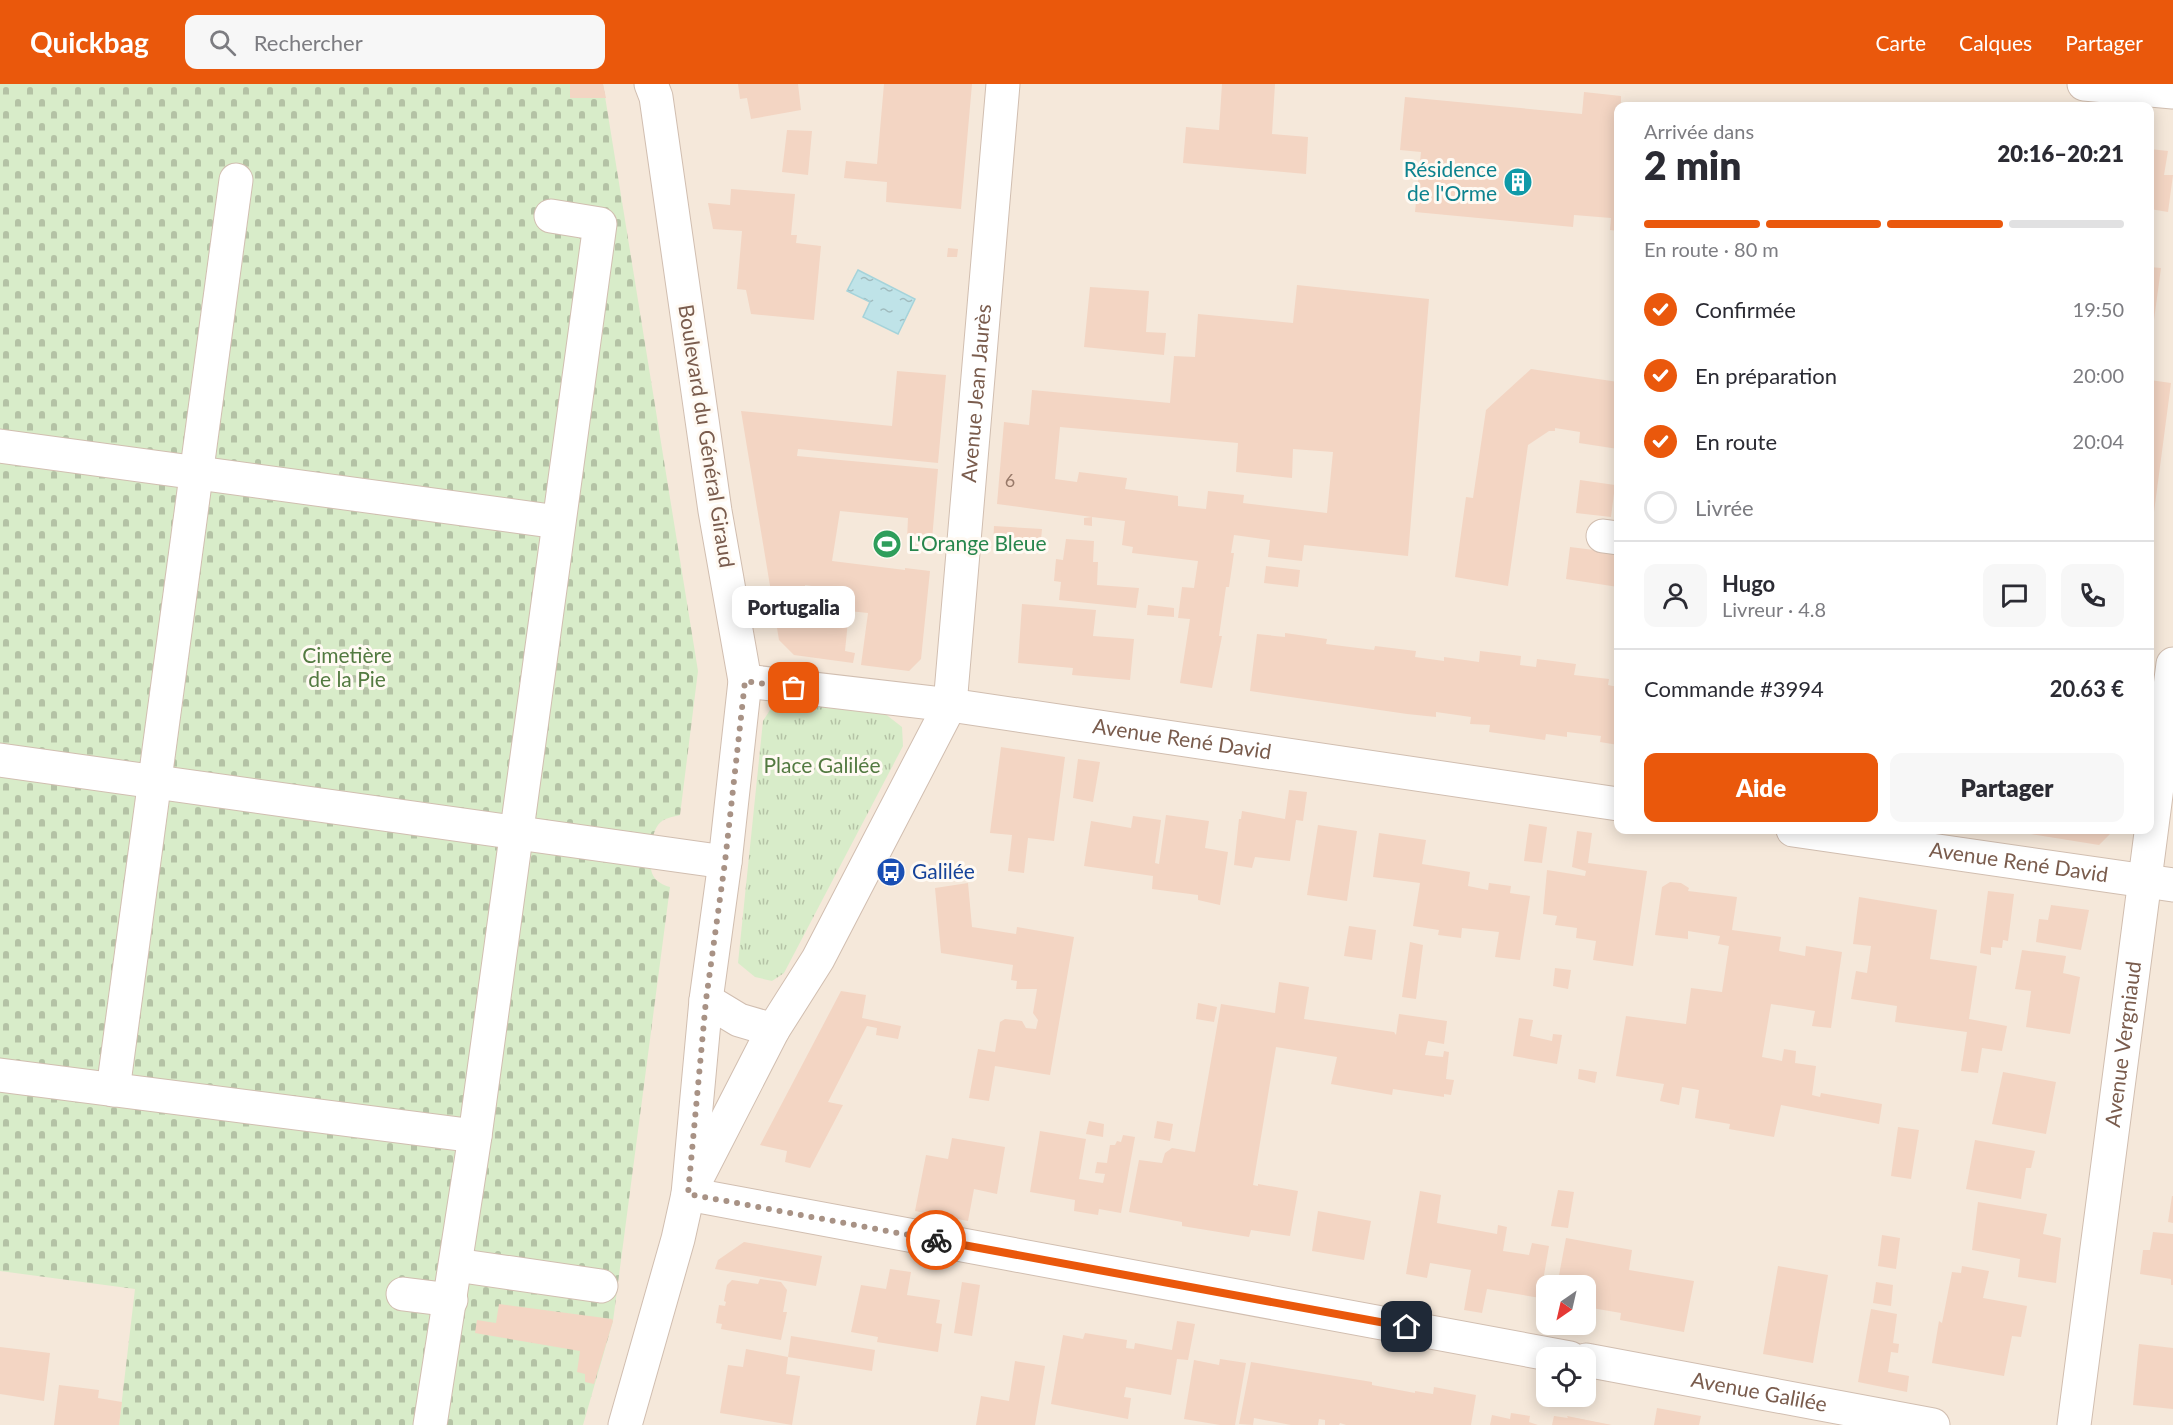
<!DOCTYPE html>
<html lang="fr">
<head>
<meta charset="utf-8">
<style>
	:root { --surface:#fff; --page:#f7f7f7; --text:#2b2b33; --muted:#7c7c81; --line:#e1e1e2; --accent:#ea580c }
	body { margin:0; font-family:Lato,sans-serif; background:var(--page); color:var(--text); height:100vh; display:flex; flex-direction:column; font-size:22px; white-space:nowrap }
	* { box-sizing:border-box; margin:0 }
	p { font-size:20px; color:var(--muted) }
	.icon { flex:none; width:33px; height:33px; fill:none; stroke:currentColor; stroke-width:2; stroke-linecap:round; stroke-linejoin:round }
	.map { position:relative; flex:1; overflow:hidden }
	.details { position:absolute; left:1614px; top:18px; width:540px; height:732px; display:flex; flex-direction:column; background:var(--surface); border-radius:12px; box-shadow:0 3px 15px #0003 }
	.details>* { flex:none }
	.needle { width:39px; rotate:214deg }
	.controls { position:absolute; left:1536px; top:1191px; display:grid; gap:12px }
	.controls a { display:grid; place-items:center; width:60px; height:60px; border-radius:12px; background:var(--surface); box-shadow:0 3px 15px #0003; font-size:30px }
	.pin { position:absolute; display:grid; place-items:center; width:51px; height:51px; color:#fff; margin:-26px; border-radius:12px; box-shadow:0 3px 9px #0006 }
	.courier { position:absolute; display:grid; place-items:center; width:60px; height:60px; margin:-30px; border:4px solid #ea580c; border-radius:50%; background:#fff; color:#222; box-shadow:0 2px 8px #0007 }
	.bubble { position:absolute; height:42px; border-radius:12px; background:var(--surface); box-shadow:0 3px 15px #0003; font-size:20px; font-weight:800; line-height:42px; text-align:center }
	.head em { font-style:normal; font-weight:800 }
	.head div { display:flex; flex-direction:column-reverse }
	.head { display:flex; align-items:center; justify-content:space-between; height:102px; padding:0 30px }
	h1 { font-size:39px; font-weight:800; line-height:45px }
	.bar { display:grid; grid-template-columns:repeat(4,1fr); gap:9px 6px; align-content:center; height:72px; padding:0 30px }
	.bar i { height:8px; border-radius:4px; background:var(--line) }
	.bar .on { background:var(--accent) }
	.bar p { grid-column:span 4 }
	.line { display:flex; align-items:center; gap:15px; padding:0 30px; border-top:2px solid var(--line) }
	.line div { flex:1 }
	.round { display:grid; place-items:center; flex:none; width:63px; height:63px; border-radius:12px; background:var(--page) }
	ol { padding:0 30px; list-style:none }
	li { display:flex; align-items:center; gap:18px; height:66px }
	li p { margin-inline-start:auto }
	li .icon { padding:6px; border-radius:50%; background:var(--accent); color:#fff; stroke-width:4 }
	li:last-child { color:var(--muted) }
	li i { width:33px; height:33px; border:3px solid var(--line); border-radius:50% }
	.primary-button { display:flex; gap:12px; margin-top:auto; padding:12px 30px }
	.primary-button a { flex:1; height:69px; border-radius:12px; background:var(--accent); color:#fff; font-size:24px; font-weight:800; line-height:69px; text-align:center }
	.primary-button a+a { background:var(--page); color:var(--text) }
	header { display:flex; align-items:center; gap:36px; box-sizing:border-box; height:84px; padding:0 30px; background:var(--accent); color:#fff }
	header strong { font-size:28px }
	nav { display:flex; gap:33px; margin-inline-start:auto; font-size:21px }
	.search { width:420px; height:54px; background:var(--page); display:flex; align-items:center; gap:15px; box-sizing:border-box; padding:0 21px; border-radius:12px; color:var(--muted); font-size:22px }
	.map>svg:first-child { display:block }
</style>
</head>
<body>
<header>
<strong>Quickbag</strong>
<div class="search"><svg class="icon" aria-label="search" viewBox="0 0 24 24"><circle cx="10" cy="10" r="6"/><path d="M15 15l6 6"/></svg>Rechercher</div>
<nav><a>Carte</a><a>Calques</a><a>Partager</a></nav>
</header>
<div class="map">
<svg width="2173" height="1341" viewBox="0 0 2173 1341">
	<defs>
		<pattern id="cemetery-stones" width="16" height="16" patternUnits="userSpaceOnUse" patternTransform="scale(1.5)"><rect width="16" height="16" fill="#d8ecc9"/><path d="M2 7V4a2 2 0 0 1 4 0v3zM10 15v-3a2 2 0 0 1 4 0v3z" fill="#b4c2a5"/></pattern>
		<pattern id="park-tufts" width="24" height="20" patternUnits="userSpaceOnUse" patternTransform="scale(1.5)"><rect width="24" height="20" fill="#d8ecc9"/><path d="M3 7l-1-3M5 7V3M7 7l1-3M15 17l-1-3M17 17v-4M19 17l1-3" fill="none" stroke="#b4c2a5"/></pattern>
		<pattern id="water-ripples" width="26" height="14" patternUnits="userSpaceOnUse" patternTransform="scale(1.5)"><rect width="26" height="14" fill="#bfe3e8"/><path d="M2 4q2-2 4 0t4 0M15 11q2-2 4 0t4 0" fill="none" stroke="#a0bbbe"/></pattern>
	</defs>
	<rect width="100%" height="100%" fill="#fdf6ec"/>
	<!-- residential -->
	<path fill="#f5e8da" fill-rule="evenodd" d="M0,0H2173V1341H0ZM1618,22H2150V746H1618ZM1546,1202H1586V1240H1546ZM1546,1274H1586V1312H1546Z"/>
	<!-- cemetery -->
	<path fill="url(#cemetery-stones)" d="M0,0H603L698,587L680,731C672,733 663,734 658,741C653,748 652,757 652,765C649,784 649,797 670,803L613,1237L583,1341H119L135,1205L0,1187Z"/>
	<!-- park -->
	<path fill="url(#park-tufts)" d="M791,612L884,629L902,643L903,662L784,889L772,897L755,893L738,879L763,637L775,618Z"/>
	<!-- water -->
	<path fill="url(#water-ripples)" stroke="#a5d3da" stroke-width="1.5" d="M858,186L915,215L898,250L863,233L870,218L847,207Z"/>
	<!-- building -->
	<path fill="#f3d5c3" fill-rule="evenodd" d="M570,0H603L606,14H570Z
		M738,0H798L801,26L751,35L747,14L740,15Z
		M884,0H972L961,125L886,118L887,98L844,94L846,77L877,80Z
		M1222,0H1275L1272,50L1308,53L1306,90L1183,79L1186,43L1219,46Z
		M1584,8L1621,12V22H1618V147L1610,146L1611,134L1574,131L1573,143L1415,128L1421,68L1400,66L1405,13L1582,30Z
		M787,46L812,47L808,91L782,88Z
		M2150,65L2168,67L2164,91H2173L2168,128L2150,125Z
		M731,105L795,110L791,151H797L796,159L821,162L814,236L751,230L746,206L737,205L742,147L713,145L708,119L730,121Z
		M948,164L958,165L957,173H947Z
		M2150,183L2161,184L2151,258H2150Z
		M1297,201L1429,215L1408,472L1304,461L1302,477L1268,473L1270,456L1234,451L1231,469H1234L1229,503H1226L1219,552H1222L1212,604L1180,599L1190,535L1178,534L1182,503L1194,504L1198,477L1132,469L1133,463L1122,461L1125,437L1092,433V442L1084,441V434L1092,433L997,420L1004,338L1029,341L1032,306L1170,319L1174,272L1195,273L1198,230L1293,239ZM1060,343L1238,359L1236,388L1292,394L1293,365L1333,368L1327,429L1243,419L1244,411L1208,407L1206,425L1178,422V412L1125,405L1127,394L1079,388L1077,398L1055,395Z
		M1090,203L1149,207L1146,248L1166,249L1164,271L1084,263Z
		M1531,285L1618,298V365L1579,359L1580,348L1555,344V347H1549L1528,361L1508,502L1455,493L1466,413L1473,414L1486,326Z
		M897,287L946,291L938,379L798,365L797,372L938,385L932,456L907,455L908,434L840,427L832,477L905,486V484L930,487L921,575L909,587L861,581L868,529L849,527L845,567L855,569L853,579L794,571L779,556L741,327L892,342ZM805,501L852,508L851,518L806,513Z
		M2150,296L2171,299L2151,451H2150Z
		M1580,396L1615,401L1611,433L1576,429Z
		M994,442L1042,445L1040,466L993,463Z
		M1066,455L1094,457L1093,478H1098L1097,501L1139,504L1136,524L1059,516L1061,498L1054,497L1056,475L1063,476Z
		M1570,463L1618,469V503L1566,495Z
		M1266,482L1300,486L1298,503L1264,499Z
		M1022,520L1096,526L1093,552L1134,555L1130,596L1072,591L1073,584L1018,579Z
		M1148,521L1174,524V533L1147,531Z
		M1285,549L1327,555L1326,560L1374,566L1375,562L1416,567L1415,573L1444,577V573L1479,578L1480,567L1521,572L1520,581L1536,583L1537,575L1576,580L1574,591L1609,595L1608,601L1618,603V661L1600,658L1601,652L1567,648V653L1546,650L1545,656L1489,648L1490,641L1470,640L1471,633L1436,628V633L1407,630L1250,607L1257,550L1285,553Z
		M1001,663L1065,673L1054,757L1028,754L1024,789L1008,787L1012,751L990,749Z
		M1078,675L1100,678L1093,718L1073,714Z
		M1289,706L1307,708L1303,737L1296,736L1290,777L1255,773L1252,784L1234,781L1239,735H1241L1242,727L1285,735Z
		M1166,731L1209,737L1205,764L1228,768L1220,821L1198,816V811L1152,805L1153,792L1084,782L1091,737L1131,744L1133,732L1161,736L1155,779L1159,780Z
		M1529,740L1547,743L1542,779L1524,777Z
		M1318,741L1357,747L1347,817L1307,811Z
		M2006,746H2113L2112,748L2099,761Z
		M1577,747L1592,749L1588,779L1647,787L1633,882L1593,876L1596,857L1576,854L1577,844L1555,841L1557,832L1543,830L1547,786L1585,792L1586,787L1572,783Z
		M1379,749L1426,756L1422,780L1470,788L1468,802L1488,806L1489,799L1511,802L1510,809L1530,812L1520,876L1495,873L1499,848L1462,844L1461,854L1438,851L1439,846L1413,842L1420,799L1373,793Z
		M1670,798L1681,799L1689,804L1688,807L1737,813L1732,846L1781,853L1779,867L1805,872L1806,862L1842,868L1831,944L1812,942L1815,927L1771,920L1762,973L1782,977L1784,965L1796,967L1795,979L1816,982L1812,1011L1820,1013L1821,1009L1882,1020L1879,1040L1781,1021L1774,1053L1729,1045L1730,1040L1695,1034L1699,1006L1682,1003L1679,1021L1660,1017L1664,1000L1616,992L1626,932L1686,940L1691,904L1722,908L1729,862L1718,860L1720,852L1688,847V855L1655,851L1662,803Z
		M968,799L972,843L1016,850L1017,843L1074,853L1050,991L995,982L989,1017L969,1014L978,965L995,968L1000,938L1005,935L1022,937L1026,944L1036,945L1038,936L1033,929L1037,905H1016L1017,897L1011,896L1013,881L941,869L935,804Z
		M1988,807L2014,810L2008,857L2003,856L2002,864L1991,863V871L1980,869Z
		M1859,813L1937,826L1930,875L1977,882L1969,935L2007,942L2002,967L1982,964L1978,989L1961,987L1967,948L1895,938L1897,922L1851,915L1856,887L1867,889L1871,862L1853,860Z
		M2051,821L2089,826L2081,866L2036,858L2039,835L2048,836Z
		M1349,842L1376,846L1372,876L1344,872Z
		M1410,858L1423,861L1416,915L1402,913Z
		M2022,866L2066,872L2063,889L2080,893L2070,950L2026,943L2031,907L2015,905Z
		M1555,884L1571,886L1568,905L1553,902Z
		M1279,898L1309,903L1304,935L1394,948L1396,951L1399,930L1447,937L1444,960L1428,957L1425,971L1443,973L1444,967L1449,968L1446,995L1454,996L1451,1011L1444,1010V1013L1393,1005L1392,1011L1331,1000L1337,973L1276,963L1253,1101L1258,1102V1100L1298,1107L1290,1152L1251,1146L1249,1153L1182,1142V1138L1129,1128L1139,1076L1162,1079L1165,1069L1172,1064L1195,1068L1221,920L1275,929Z
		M841,907L866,911L862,934L901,942L898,955L876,951L877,944L867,942L828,1018L843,1021L810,1084L785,1078L787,1067L760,1061Z
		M1198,919L1217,923L1214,938L1196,935Z
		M1519,934L1533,936L1530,952L1552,957L1553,950L1562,951L1557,980L1513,972Z
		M1579,985L1597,988L1595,999L1578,995Z
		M2003,988L2056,998L2046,1050L1992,1040Z
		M1089,1037L1104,1040L1103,1053L1086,1050Z
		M1157,1037L1173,1040L1170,1057L1154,1054Z
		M1898,1043L1919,1046L1911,1095L1891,1092Z
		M1040,1047L1086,1055L1079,1095L1103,1099L1105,1090L1095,1089L1097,1078L1107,1079L1110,1061H1115L1117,1057L1121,1058L1123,1051L1135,1053L1121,1129L1099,1125L1098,1131L1074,1127L1075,1116L1030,1108Z
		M952,1054L1005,1063L997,1110L974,1105L968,1137L915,1127L926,1071L948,1075Z
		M1975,1056L2035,1067L2031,1084H2026L2021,1115L1966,1105Z
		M1558,1106L1574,1108L1568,1144L1551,1142Z
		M1420,1107L1441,1111L1437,1139L1497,1150L1498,1141L1507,1143L1503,1167L1529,1171L1532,1159L1549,1162L1540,1214L1487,1205L1482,1229L1464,1226L1471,1186L1430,1179L1427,1194L1406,1190Z
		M2172,1112H2173V1139L2168,1138Z
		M1978,1118L2047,1130L2043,1150L2061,1154L2056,1199L2018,1193L2020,1175L1972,1166Z
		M1318,1127L1371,1137L1364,1176L1312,1167Z
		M2153,1148L2173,1150V1201H2171V1195L2140,1190L2143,1166H2150Z
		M1882,1151L1900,1154L1896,1185L1878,1182Z
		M1566,1154L1632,1166L1629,1186L1694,1197L1684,1248L1620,1236L1621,1229L1586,1223V1202H1557Z
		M744,1158L822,1172L816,1202L715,1185L718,1176Z
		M1778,1182L1828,1191L1813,1279L1763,1270Z
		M1962,1182L1989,1187L1983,1214L2027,1222L2021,1253L2012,1252L2004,1292L1932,1279L1939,1237L1942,1239L1952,1188L1961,1189Z
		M890,1185L911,1188L907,1211L940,1216L936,1239L942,1240L938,1268L877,1258L878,1253L851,1248L861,1201L886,1205Z
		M760,1195L781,1198L787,1206L783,1228H787L781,1256L721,1245L722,1240L716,1239L719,1221L725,1222L726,1218L724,1217L727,1201L732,1196L758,1200Z
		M962,1198L980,1201L972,1252L954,1249Z
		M1876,1198L1893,1201L1891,1222L1873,1219Z
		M499,1220L612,1235L613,1237L594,1300L585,1298V1290L577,1288L580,1267L475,1249L477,1236L496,1239Z
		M1871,1225L1897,1230L1893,1259L1899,1260L1898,1269L1891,1268L1888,1288L1909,1292L1907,1308L1858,1298Z
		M1177,1237L1195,1240L1188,1276L1177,1275L1171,1311L1126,1303L1124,1313L1131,1314L1128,1335L1051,1320L1063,1251L1083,1255L1085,1249L1127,1256L1126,1264L1134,1265L1135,1259L1172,1266Z
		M791,1252L875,1266L872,1287L788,1273Z
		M2139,1260L2173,1264V1325L2133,1321Z
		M0,1263L50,1269L44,1317L0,1310Z
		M746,1265L788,1273L786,1290L800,1292L792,1341L720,1329L728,1281L743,1283Z
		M1220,1275L1246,1279L1235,1341H1220L1184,1335L1194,1276L1219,1281Z
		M1015,1277L1045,1282L1035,1341H976L981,1312L1009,1317Z
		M1251,1278L1372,1298V1301L1415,1309V1307L1433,1310L1434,1303L1476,1311L1471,1341H1346L1340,1339L1339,1341H1325V1336L1319,1335L1318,1341H1291L1254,1334L1253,1341L1239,1340Z
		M59,1301L99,1306L98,1314L122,1318L119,1341H54Z
		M1657,1324L1701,1332L1699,1341H1654Z
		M1511,1329L1530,1332L1529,1338L1538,1341H1490L1492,1331L1510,1335Z
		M1554,1332L1568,1334L1567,1332L1612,1341H1552Z"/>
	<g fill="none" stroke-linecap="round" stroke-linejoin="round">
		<!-- minor casing -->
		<g stroke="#d1beb0" stroke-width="35">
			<g id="minor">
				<path d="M2084,0L2173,8"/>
				<path d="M0,362L558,438"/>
				<path d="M1603,452L1618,454"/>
				<path id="s1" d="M745,597L950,621L1618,720"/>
				<path d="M0,676L725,778"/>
				<path id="s2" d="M1793,746L2173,801"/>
				<path d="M706,916L739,936L773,946"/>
				<path d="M0,991L475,1052"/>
				<path d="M113,1006L236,96"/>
				<path id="s3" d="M695,1098L773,946L818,875L950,621L1003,0"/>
				<path d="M688,1110L1570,1274"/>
				<path d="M456,1181L601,1202"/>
				<path d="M403,1210L451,1216"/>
				<path id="s4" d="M1586,1276L1933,1341"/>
				<path d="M430,1341L475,1052L600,140L551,132"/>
				<path d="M625,1341L678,1155L688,1110L706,916L725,778L745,597L715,427L656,13L651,0"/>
				<path id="s5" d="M2074,1341L2173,580"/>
			</g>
		</g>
		<!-- minor -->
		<use href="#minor" stroke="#fff" stroke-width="33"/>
	</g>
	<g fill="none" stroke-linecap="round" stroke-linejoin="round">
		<!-- done -->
		<path stroke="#a89285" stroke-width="6" stroke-dasharray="0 10.8" d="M794,604L745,597L725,778L706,916L688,1110L936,1156"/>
		<!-- route -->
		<path stroke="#ea580c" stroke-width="8" d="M936,1156L1407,1243"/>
	</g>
	<!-- icons -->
	<defs>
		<g id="building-disc" transform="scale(1.5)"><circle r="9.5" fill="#0f9aa8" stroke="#fffaf3"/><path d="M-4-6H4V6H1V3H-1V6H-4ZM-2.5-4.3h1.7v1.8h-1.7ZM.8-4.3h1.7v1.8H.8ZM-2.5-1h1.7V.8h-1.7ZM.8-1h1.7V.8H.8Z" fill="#fff"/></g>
		<g id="stadium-disc" transform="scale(1.5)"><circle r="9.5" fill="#2e9e5b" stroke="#fffaf3"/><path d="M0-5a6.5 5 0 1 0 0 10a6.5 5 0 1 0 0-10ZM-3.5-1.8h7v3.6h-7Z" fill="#fff"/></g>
		<g id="bus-disc" transform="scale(1.5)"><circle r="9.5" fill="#1a4fb4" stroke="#fffaf3"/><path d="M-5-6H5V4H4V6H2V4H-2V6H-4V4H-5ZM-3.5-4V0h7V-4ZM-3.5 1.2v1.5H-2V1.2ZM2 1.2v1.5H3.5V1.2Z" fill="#fff"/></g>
	</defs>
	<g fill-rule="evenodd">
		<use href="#building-disc" x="1518" y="98"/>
		<use href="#stadium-disc" x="887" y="460"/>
		<use href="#bus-disc" x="891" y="788"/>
	</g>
	<g text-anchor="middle" stroke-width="6" stroke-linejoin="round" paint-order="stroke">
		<!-- number labels -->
		<g font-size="18" fill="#987a6a">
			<text x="1010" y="403">6</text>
		</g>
		<!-- culture labels -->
		<g font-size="21" fill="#0d838f" stroke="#fffaf3" text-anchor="end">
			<text x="1497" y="93">Résidence<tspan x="1497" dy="24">de l'Orme</tspan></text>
		</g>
		<!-- street labels -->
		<g font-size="21" fill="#7a5c4d" stroke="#fffaf3">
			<text dy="7" stroke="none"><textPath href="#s3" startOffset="854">Avenue Jean Jaurès</textPath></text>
			<text transform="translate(706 352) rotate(81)" y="7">Boulevard du Général Giraud</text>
			<text dy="7" stroke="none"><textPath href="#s1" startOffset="441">Avenue René David</textPath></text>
			<text dy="7" stroke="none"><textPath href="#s2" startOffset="228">Avenue René David</textPath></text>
			<text dy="7" stroke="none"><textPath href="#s5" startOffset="384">Avenue Vergniaud</textPath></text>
			<text dy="7" stroke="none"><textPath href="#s4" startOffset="176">Avenue Galilée</textPath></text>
		</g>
		<!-- leisure labels -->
		<g font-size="21" fill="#27864d" stroke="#fffaf3" text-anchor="start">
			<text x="908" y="467">L'Orange Bleue</text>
		</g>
		<!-- park labels -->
		<g font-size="21" fill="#537a41" stroke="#fffaf3">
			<text x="347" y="579">Cimetière<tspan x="347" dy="24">de la Pie</tspan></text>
			<text x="822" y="689">Place Galilée</text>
		</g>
		<!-- transit labels -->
		<g font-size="21" fill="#164399" stroke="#fffaf3" text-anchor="start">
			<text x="912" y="795">Galilée</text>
		</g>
	</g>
</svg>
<div class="controls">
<a><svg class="needle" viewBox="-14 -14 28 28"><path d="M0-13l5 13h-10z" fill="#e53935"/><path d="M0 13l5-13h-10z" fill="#7c7c81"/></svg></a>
<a><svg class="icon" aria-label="locate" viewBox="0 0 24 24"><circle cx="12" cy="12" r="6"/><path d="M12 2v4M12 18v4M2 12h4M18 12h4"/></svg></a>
</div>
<div class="pin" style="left:794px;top:604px;background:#ea580c"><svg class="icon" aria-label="bag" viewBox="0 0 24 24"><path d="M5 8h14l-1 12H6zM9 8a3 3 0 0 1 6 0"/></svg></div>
<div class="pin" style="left:1407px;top:1243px;background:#1f2937"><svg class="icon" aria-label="home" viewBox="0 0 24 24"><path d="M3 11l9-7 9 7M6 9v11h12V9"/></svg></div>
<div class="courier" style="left:936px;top:1156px"><svg class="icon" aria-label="bike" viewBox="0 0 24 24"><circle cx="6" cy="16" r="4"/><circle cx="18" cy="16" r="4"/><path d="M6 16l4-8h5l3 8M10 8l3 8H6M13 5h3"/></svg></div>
<div class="bubble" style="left:732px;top:502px;width:123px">Portugalia</div>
<section class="details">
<div class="head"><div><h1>2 min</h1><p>Arrivée dans</p></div><em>20:16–20:21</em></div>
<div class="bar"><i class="on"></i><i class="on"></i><i class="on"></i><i></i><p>En route · 80 m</p></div>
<ol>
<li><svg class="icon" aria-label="check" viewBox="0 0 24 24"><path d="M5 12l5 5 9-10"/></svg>Confirmée<p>19:50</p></li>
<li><svg class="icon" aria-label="check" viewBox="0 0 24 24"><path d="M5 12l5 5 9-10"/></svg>En préparation<p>20:00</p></li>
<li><svg class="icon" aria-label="check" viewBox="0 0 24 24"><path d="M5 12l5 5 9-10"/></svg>En route<p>20:04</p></li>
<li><i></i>Livrée</li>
</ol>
<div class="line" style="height:108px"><a class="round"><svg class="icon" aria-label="person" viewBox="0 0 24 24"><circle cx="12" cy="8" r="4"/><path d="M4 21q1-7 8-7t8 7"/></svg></a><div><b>Hugo</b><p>Livreur · 4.8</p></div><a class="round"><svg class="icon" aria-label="chat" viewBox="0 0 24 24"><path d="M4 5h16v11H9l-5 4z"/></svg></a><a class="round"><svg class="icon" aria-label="phone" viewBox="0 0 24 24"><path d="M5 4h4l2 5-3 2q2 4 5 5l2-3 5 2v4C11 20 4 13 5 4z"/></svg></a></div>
<div class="line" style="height:78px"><div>Commande #3994</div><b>20.63 €</b></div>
<div class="primary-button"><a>Aide</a><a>Partager</a></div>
</section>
</div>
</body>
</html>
